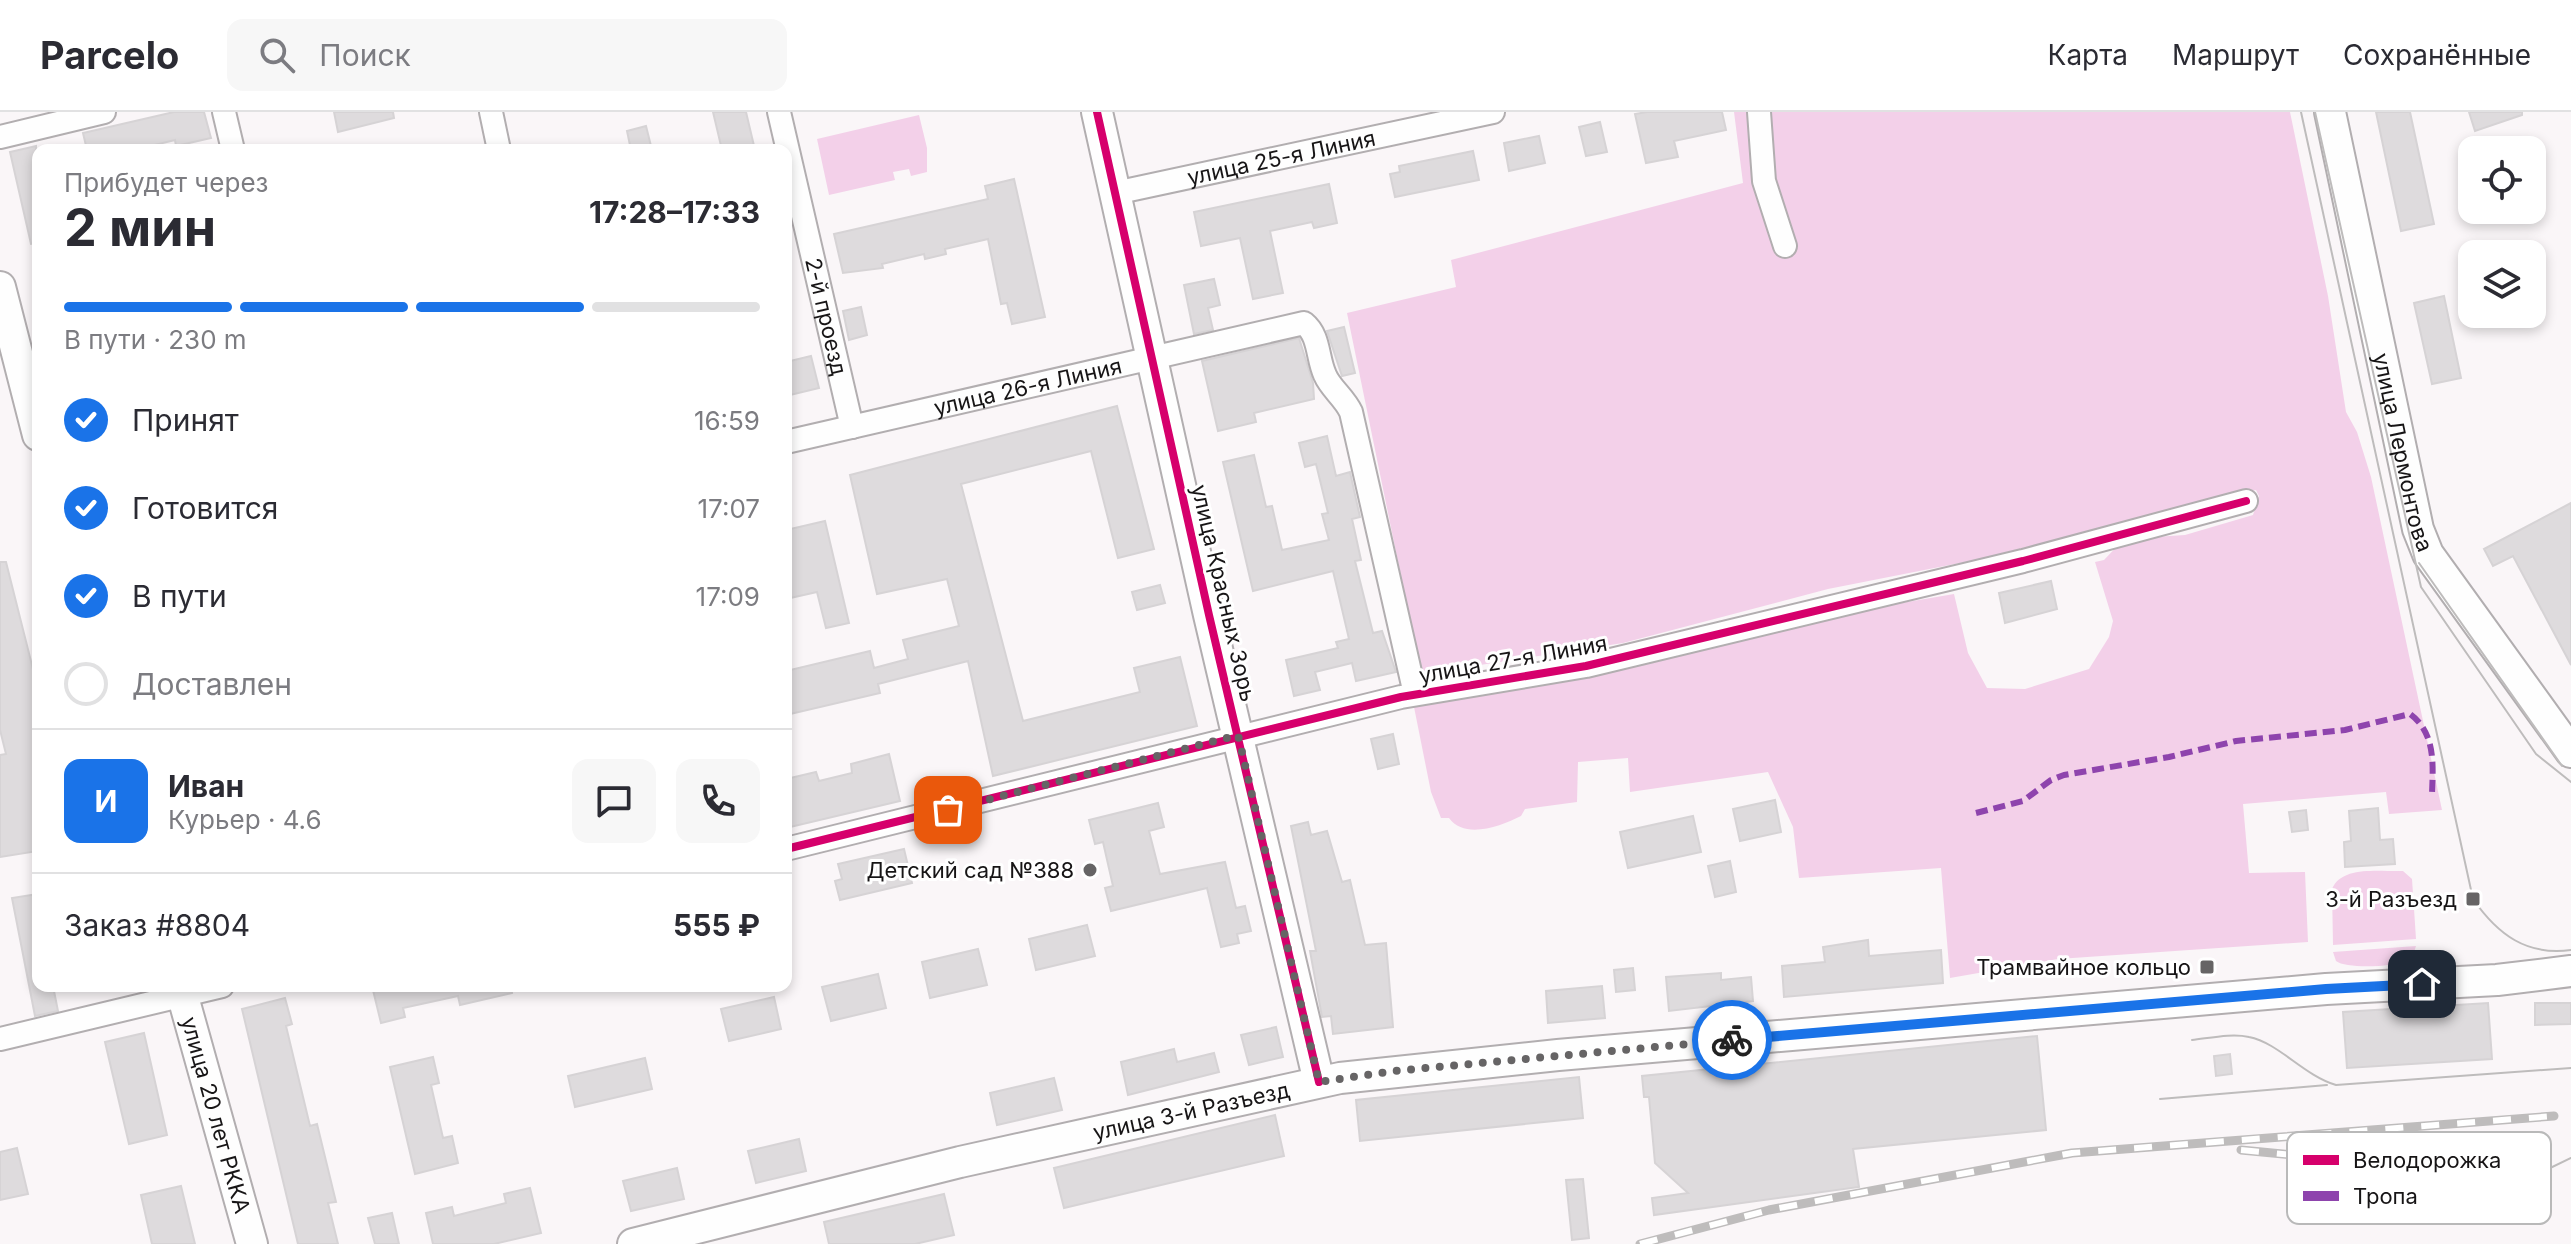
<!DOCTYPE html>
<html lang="ru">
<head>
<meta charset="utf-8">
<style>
	:root { --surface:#fff; --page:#f7f7f7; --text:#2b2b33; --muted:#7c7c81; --line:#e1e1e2; --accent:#1a73e8 }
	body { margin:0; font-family:Inter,sans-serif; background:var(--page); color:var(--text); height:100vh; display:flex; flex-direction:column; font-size:30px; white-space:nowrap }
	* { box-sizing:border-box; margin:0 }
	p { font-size:26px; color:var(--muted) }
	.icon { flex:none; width:44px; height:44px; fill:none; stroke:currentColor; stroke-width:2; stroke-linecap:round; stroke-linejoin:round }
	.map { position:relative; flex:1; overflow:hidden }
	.drawer { position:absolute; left:32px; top:32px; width:760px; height:848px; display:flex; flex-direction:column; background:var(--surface); border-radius:16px; box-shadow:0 4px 12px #0003 }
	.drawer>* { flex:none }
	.controls { position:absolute; left:2458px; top:24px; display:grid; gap:16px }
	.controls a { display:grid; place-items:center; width:88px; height:88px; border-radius:16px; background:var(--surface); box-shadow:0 4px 12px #0003; font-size:40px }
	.pin { position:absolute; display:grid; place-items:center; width:68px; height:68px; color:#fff; margin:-34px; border-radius:16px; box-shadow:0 4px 12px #0006 }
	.courier { position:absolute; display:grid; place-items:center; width:80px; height:80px; margin:-40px; border:6px solid #1a73e8; border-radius:50%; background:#fff; color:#222; box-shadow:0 2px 10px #0007 }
	.head em { font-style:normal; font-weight:700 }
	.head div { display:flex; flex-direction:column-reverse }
	.head { display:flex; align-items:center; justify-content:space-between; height:136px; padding:0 32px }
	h1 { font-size:52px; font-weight:700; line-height:60px }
	.bar { display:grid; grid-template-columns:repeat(4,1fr); gap:12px 8px; align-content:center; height:96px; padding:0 32px }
	.bar i { height:10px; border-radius:6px; background:var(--line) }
	.bar .current { background:var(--accent) }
	.bar p { grid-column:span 4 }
	.line { display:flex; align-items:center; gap:20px; padding:0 32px; border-top:2px solid var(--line) }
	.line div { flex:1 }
	.round { display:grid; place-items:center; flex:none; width:84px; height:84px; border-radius:16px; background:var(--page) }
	ol { padding:0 32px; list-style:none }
	li { display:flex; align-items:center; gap:24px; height:88px }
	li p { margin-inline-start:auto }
	li .icon { padding:8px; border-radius:50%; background:var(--accent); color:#fff; stroke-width:4 }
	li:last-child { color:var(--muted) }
	li i { width:44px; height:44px; border:4px solid var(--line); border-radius:50% }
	header { display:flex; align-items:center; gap:48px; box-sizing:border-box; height:112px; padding:0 40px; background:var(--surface); border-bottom:2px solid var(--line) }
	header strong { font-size:38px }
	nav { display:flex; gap:44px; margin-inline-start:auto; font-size:28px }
	.search { width:560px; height:72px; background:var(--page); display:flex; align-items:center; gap:20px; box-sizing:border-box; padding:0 28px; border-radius:16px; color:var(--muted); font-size:30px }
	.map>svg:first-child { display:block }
</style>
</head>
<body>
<header>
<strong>Parcelo</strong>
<div class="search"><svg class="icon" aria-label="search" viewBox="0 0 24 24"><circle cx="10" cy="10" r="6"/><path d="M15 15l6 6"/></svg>Поиск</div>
<nav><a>Карта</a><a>Маршрут</a><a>Сохранённые</a></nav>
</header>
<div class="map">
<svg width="2571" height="1132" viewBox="0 0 2571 1132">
	<rect width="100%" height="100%" fill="#faf6f8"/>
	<!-- green -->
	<path fill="#f3d0e9" d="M1734,0H2290L2328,184L2346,300L2357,320L2371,365L2442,698L2389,702L2386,680L2243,692L2249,761L2305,760L2308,830L2058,847L1950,866L1941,756L1799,766L1793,715L1768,660L1630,680L1628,646L1578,650L1577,690L1525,697L1521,704C1501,714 1465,728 1449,706H1441L1431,680L1413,590L1837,502L1954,482L1968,541L1987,576L2025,577L2089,557L2109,525L2113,509L2095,450L2104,448L2124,427L2185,423L2253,403L2259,384L2256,378L1975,448L1828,477L1623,531L1421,562L1347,201L1456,175L1451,148L1743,71Z
		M919,3L927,36V60L911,64L909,57L893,60L895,68L829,83L817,27Z
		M2403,759L2412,767L2416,827L2333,833L2332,777C2342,753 2381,760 2403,759Z
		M2416,834C2414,840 2413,846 2406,849C2393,855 2346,857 2336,849L2333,840Z"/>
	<!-- building -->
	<path fill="#dedbdd" stroke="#d6d3d5" stroke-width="2" d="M174,0H204L211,26L176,34L175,28L134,38H87L83,21Z
		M334,0H393L394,6L338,20Z
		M713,0H746L755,38H722Z
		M1647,0H1722L1726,18L1674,29L1678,45L1646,51L1635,2Z
		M2376,0H2410L2434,112L2401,119Z
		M2469,0H2522V3L2475,19Z
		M1600,10L1607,40L1586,44L1579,15Z
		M646,14L652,38H631L627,19Z
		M1539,24L1545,51L1509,59L1504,31Z
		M36,34L38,131L31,132L10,40Z
		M1473,39L1479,68L1395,85L1390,62L1400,60L1399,54Z
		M1014,67L1045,205L1012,212L1007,191L1001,192L988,127L945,137L946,142L925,147L924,142L882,152L883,156L843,161L834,122L988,87L985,74Z
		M1329,72L1337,111L1314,116L1312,110L1270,119L1283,181L1253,187L1240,126L1201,134L1194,100Z
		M1214,167L1220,193L1208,196L1213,218L1194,222L1184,173Z
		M2444,184L2461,266L2432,272L2414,191Z
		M861,195L867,223L849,228L843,199Z
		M1344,215L1355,261L1342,264L1327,219Z
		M1299,226L1313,271L1314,287L1254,301L1256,310L1218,319L1202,249Z
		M811,244L819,276L786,284V250Z
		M1117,294L1154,437L1118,446L1091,339L961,372L1023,609L1140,580L1134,556L1180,545L1197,614L993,664L968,549L878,572L880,581L786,603V559L870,539L874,556L908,547L903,528L959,514L947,467L877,482L850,363Z
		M1327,324L1336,364L1350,360L1360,405L1352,407L1361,448L1355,449L1373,521L1382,519L1396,560L1356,569L1352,551L1315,560L1320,578L1294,584L1286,548L1338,536L1336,530L1349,527L1333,459L1253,479L1223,350L1254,343L1266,395L1272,394L1282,438L1329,428L1322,402L1328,401L1316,352L1305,355L1299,331Z
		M2571,391V553L2513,444L2493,454L2484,437Z
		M825,409L849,511L826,516L817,480L786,487V418Z
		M0,450H6L38,577V739L0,745V643L6,642L0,618Z
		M2051,469L2057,497L2005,511L1999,481Z
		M1160,473L1165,491L1137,498L1132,480Z
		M1393,622L1399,652L1378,657L1371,627Z
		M889,642L900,689L786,716V667L816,660L819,669L852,661L851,652Z
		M1775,688L1781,720L1740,729L1733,697Z
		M1158,691L1164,715L1149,719L1160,762L1225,750L1236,796L1245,794L1251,819L1237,822L1239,831L1221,835L1207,776L1111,799L1105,776L1113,774L1103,730L1095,732L1089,708Z
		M2378,696L2380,728L2393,727L2395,752L2345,755L2344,730L2351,729L2349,699Z
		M2306,698L2308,718L2292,720L2289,700Z
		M1693,704L1701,740L1628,756L1620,720Z
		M1308,710L1311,723L1327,719L1342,770L1350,768L1365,833L1386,831L1393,915L1333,922L1331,904L1322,905L1310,839H1316L1291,714Z
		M904,737L912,771L840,788L835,769L842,767L838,752Z
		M1730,749L1736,780L1715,785L1708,754Z
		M38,782V874H53L58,899L35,904L12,786Z
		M1087,813L1095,844L1036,858L1029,827Z
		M1868,828L1869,844L1941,838L1943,871L1784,885L1782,854L1825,850L1823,835Z
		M978,837L987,873L930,886L922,850Z
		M1633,856L1635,878L1616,880L1614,858Z
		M1721,861V868L1751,865L1753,889L1669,899L1666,865Z
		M878,862L886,896L831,909L822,875Z
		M372,874H511L512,881L460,893L458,884L403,896L405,905L381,911Z
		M1602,874L1605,906L1548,911L1546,879Z
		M774,885L781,917L729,929L721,897Z
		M285,886L292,912L286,914L310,1014L317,1012L336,1090L328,1091L338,1132H298L242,897Z
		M2488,891L2492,947L2347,956L2343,900Z
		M2535,891H2571V912L2535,913Z
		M1276,915L1283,945L1249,953L1241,923Z
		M144,921L167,1023L129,1032L105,930Z
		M2037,924L2046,1018L1853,1037L1859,1075L1654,1103L1652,1086L1688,1081L1655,1051L1649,985H1644L1642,964Z
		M1174,937L1177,950L1214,941L1219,960L1128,983L1121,950Z
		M2230,942L2232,962L2216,964L2214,944Z
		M433,945L439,971L431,973L443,1026L452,1024L458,1051L415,1062L390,955Z
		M645,946L652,977L575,995L568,964Z
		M1579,965L1583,1006L1360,1029L1356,988Z
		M1054,966L1062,998L997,1013L990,981Z
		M1275,1003L1284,1044L1064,1096L1054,1056Z
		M799,1027L806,1059L756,1071L748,1039Z
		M17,1036L28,1082L0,1088V1040Z
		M677,1056L684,1087L631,1099L623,1069Z
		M1583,1067L1589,1126L1572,1128L1566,1068Z
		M181,1074L195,1132H152L141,1083Z
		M530,1076L541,1121L494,1132H433L426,1101L452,1095L454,1104L506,1091L504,1082Z
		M944,1082L954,1123L915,1132H829L824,1110Z
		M392,1101L399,1132H375L368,1106Z"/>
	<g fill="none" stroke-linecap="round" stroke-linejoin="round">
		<!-- street casing -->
		<g stroke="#b2aeb0" stroke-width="26">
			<g id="street">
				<path d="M224,0L233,38"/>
				<path d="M491,0L499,38"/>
				<path id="s1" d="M779,0L852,315"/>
				<path d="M1759,0L1764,69L1785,134"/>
				<path d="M0,25L104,0"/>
				<path id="s2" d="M1115,81L1493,0"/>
				<path id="s3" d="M786,330L1304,211C1320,224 1317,246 1325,263C1331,277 1344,285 1351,300L1415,582"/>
				<path d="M786,737L1401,585L1586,554L2023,449L2246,389"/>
				<path d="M0,927L222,874"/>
			</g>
		</g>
		<!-- secondary casing -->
		<g stroke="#b2aeb0" stroke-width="34">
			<g id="secondary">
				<path d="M1097,0L1209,503L1319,970"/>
				<path id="s4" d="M2330,0L2418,417L2428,442L2571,640"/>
				<path d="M0,175L38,323"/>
				<path id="s5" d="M180,874L252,1132"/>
				<path id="s6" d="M633,1132L960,1050L1340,966L1558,943L2326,877L2497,868L2571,859"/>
			</g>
		</g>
		<!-- street -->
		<use href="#street" stroke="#fefefe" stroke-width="22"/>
		<!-- secondary -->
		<use href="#secondary" stroke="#fefefe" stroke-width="30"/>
		<!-- tram -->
		<path stroke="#bebcbc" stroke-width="2" d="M2301,0L2473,787C2498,823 2527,844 2571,838
			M2315,0L2421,475L2536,642L2571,670
			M2419,451L2562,654
			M2192,928C2210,926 2232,921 2249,925C2279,931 2303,963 2336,973L2571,956
			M2160,987L2327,973
			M2512,1064L2544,1059L2571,1046"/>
		<!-- rail casing -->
		<g stroke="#bebcbc" stroke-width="9">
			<path id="rail" d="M2241,1038L2512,1064
				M1640,1132L1769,1098L2072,1041L2554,1004"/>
		</g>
		<!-- rail -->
		<use href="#rail" stroke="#fff" stroke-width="6" stroke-dasharray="18" stroke-linecap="butt"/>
		<!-- quiet -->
		<path stroke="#8e44ad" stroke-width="6" stroke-dasharray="12 6" stroke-linecap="butt" d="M1976,701L2023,689L2051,668L2064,663L2169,645L2236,629L2345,618L2410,602C2436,621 2433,653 2432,682"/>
		<!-- cycleway casing -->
		<g stroke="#fff" stroke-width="13">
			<path id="cycleway" d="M1097,0L1209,503L1319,970
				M786,737L1401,585L1586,554L2023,449L2246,389"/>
		</g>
		<!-- cycleway -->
		<use href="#cycleway" stroke="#d6006c" stroke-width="8"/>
	</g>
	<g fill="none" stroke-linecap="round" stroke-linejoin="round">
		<!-- done -->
		<path stroke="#666465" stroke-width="8" stroke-dasharray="0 14.4" d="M948,698L1238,623L1319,970L1394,959L1732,928"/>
		<!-- route -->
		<path stroke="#1a73e8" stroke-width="10" d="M1732,928L2326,877L2422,872"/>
	</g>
	<!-- markers -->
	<g fill="#666465" stroke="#fff" stroke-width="3">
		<circle cx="1090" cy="758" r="8"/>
		<rect x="2465" y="779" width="16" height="16" rx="4"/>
		<rect x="2199" y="847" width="16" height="16" rx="4"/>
	</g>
	<g text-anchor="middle" stroke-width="6" stroke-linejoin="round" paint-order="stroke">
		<!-- street labels -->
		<g font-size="22" fill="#171516" stroke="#fff">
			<text dy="8" stroke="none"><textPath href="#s2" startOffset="170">улица 25-я Линия</textPath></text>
			<text dy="8" stroke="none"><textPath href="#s1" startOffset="210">2-й проезд</textPath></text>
			<text dy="8" stroke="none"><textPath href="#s3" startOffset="248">улица 26-я Линия</textPath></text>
			<text dy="8" stroke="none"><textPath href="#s4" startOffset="348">улица Лермонтова</textPath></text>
			<text transform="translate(1224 481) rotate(77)" y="8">улица Красных Зорь</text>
			<text transform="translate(1513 547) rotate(-10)" y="8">улица 27-я Линия</text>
			<text dy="8" stroke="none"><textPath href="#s6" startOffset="574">улица 3-й Разъезд</textPath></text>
			<text dy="8" stroke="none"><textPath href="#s5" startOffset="134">улица 20 лет РККА</textPath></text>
		</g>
		<!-- poi labels -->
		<g font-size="22" fill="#171516" stroke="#fff" text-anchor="end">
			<text x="1074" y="766">Детский сад №388</text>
			<text x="2457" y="795">3-й Разъезд</text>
			<text x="2191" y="863">Трамвайное кольцо</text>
		</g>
	</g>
	<!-- legend -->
	<rect x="2287" y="1020" width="264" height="92" rx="12" fill="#fff" stroke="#b9b9b9" stroke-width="2"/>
	<rect x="2303" y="1043" width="36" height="10" fill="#d6006c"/>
	<rect x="2303" y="1079" width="36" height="10" fill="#8e44ad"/>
	<g font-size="22" fill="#171516">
		<text x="2353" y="1056">Велодорожка</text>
		<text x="2353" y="1092">Тропа</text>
	</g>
</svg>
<div class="controls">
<a><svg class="icon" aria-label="locate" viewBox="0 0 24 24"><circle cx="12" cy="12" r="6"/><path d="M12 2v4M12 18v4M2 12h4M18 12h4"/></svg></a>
<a><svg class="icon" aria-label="layers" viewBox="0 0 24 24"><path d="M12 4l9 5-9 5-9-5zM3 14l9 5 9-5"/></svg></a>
</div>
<div class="pin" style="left:948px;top:698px;background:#ea580c"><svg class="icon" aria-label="bag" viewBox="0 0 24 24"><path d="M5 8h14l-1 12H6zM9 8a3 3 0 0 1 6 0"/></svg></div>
<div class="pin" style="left:2422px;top:872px;background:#1f2937"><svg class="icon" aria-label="home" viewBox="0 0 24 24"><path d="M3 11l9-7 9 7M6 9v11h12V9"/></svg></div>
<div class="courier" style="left:1732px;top:928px"><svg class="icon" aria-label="bike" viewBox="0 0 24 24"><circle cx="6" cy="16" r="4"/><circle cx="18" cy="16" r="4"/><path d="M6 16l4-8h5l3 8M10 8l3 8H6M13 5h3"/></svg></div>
<section class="drawer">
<div class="head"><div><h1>2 мин</h1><p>Прибудет через</p></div><em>17:28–17:33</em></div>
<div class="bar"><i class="current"></i><i class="current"></i><i class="current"></i><i></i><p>В пути · 230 m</p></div>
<ol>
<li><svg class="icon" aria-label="check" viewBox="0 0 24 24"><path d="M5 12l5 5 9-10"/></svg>Принят<p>16:59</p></li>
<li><svg class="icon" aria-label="check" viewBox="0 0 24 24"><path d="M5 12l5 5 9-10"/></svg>Готовится<p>17:07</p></li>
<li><svg class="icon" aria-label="check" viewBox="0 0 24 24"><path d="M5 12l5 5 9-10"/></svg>В пути<p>17:09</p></li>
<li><i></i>Доставлен</li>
</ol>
<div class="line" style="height:144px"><b class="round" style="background:var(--accent);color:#fff">И</b><div><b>Иван</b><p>Курьер · 4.6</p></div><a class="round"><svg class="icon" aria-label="chat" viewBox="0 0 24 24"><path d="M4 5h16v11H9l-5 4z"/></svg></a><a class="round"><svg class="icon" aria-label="phone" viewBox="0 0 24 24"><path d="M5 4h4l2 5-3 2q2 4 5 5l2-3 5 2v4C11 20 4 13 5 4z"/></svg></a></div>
<div class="line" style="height:104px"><div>Заказ #8804</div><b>555 ₽</b></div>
</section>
</div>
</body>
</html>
